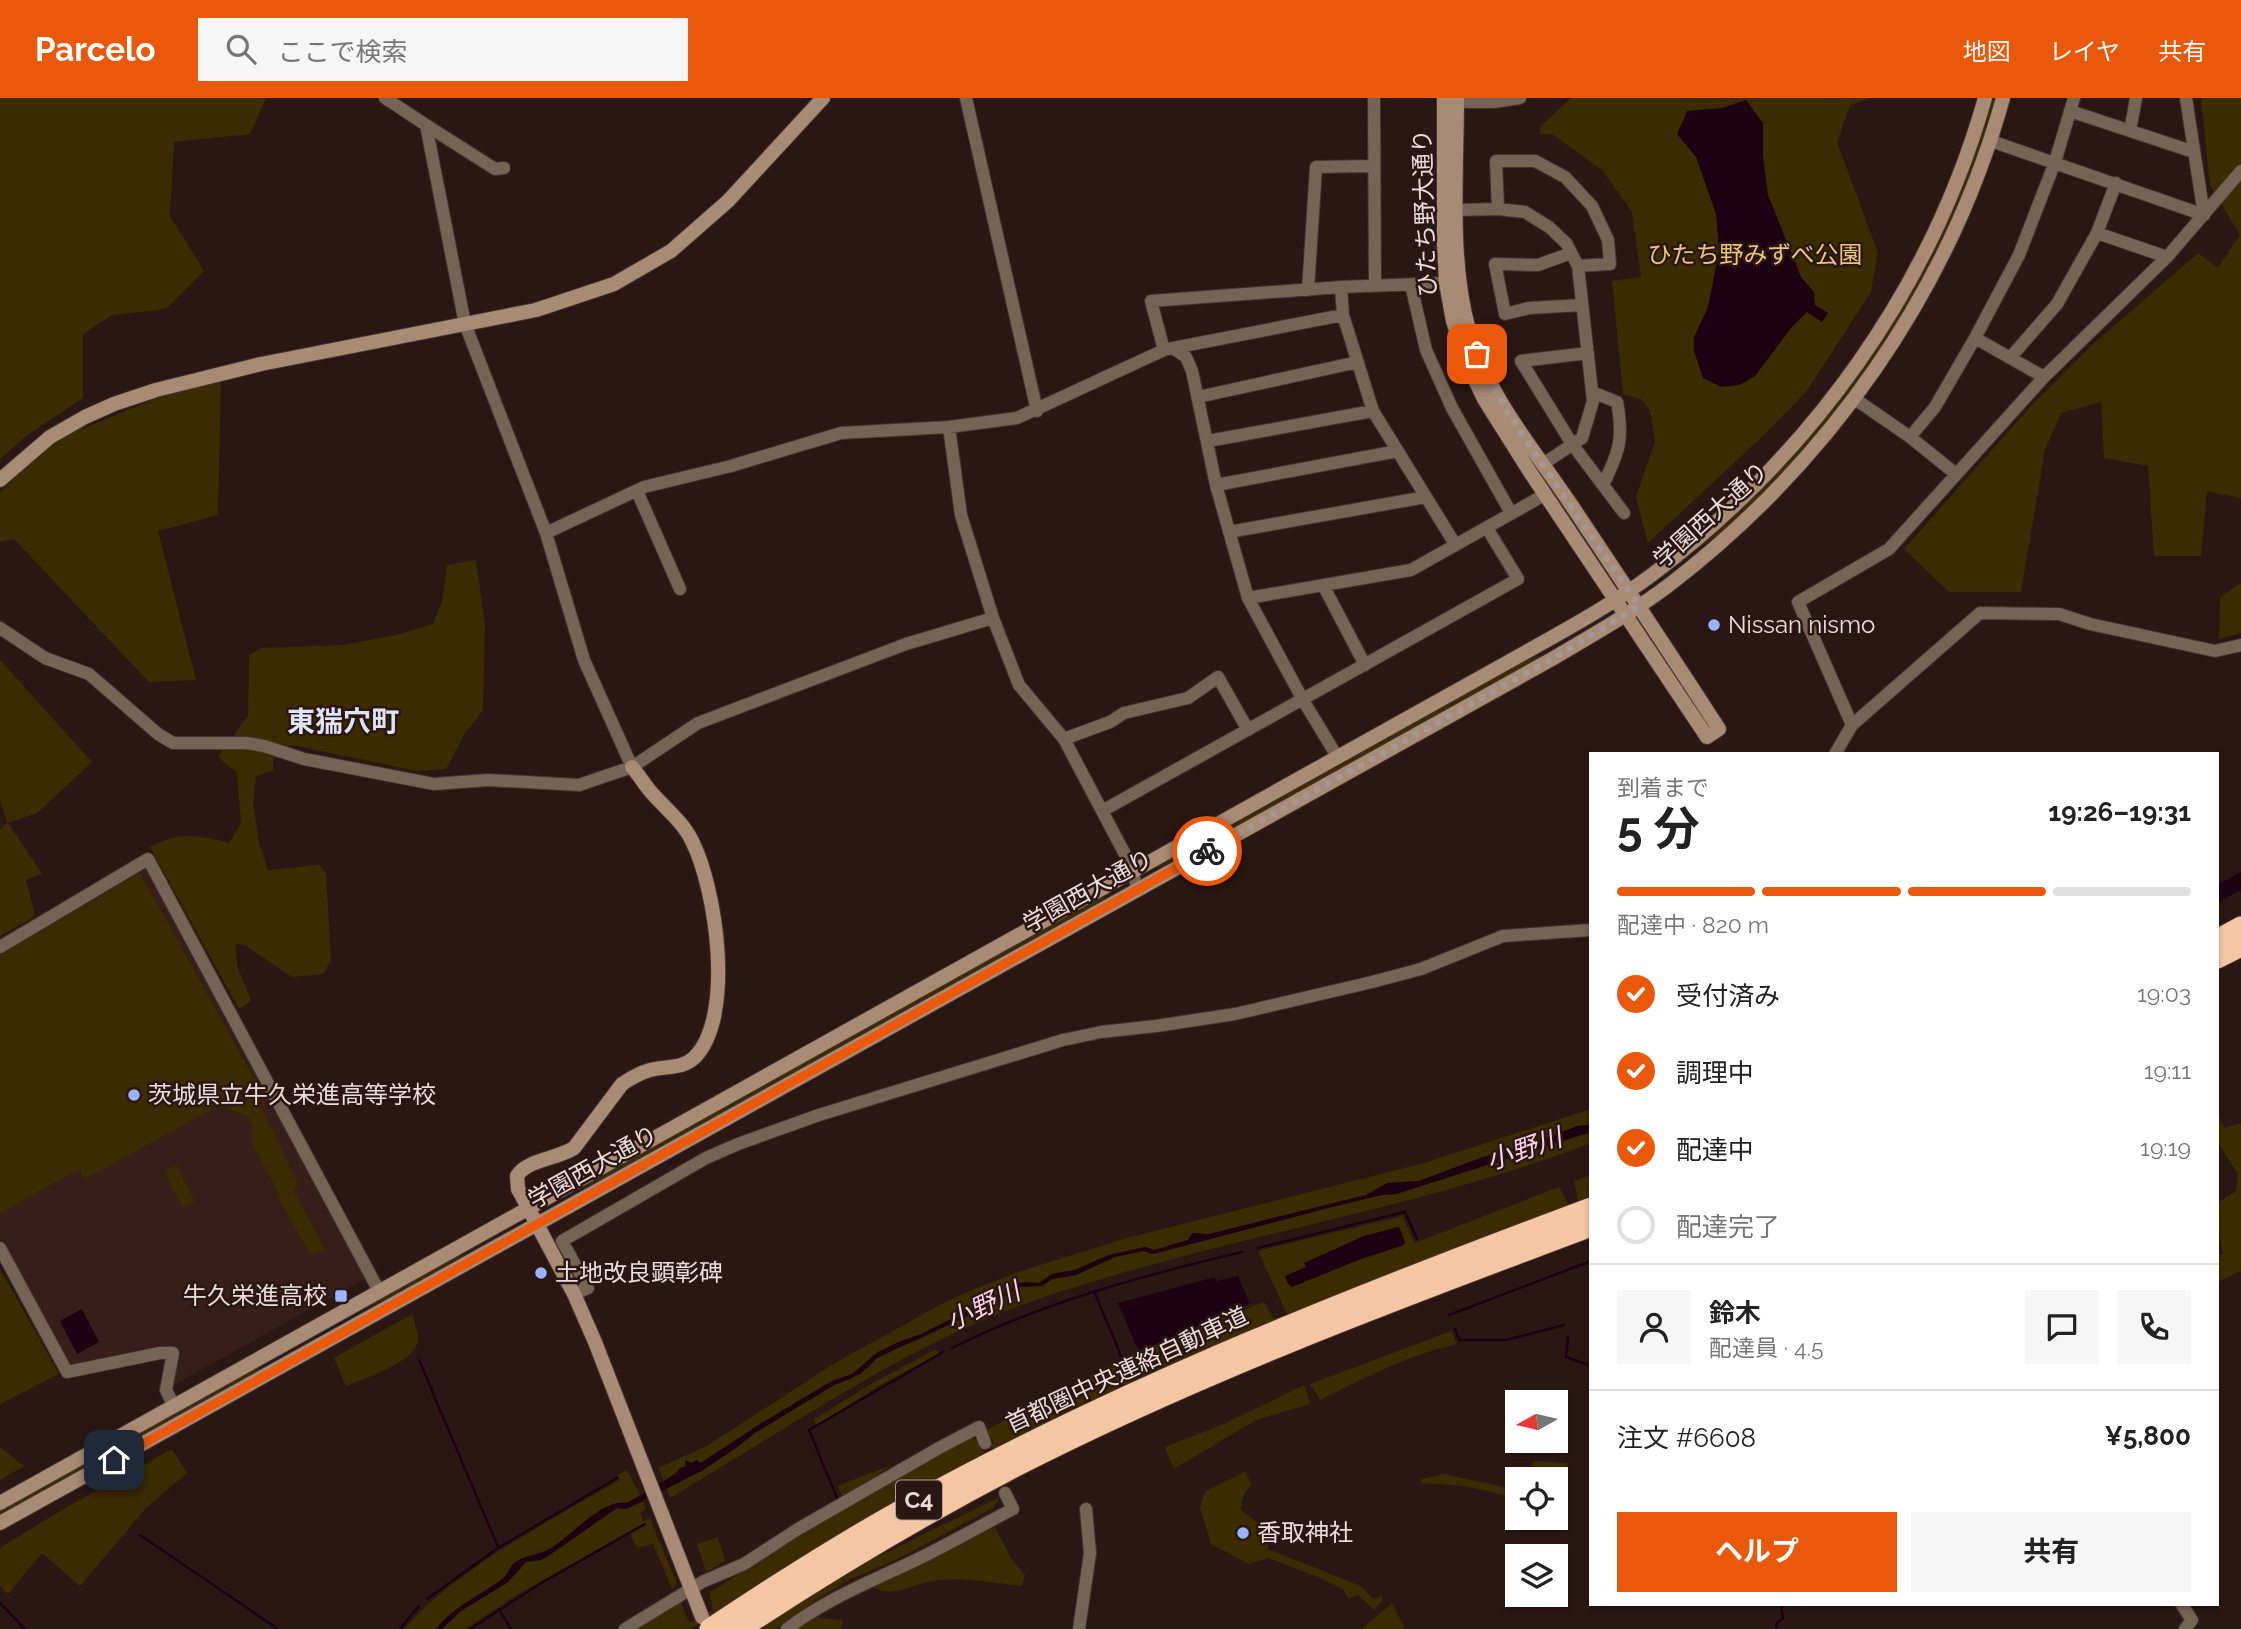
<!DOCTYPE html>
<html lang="ja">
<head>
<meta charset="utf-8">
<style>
	:root { --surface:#fff; --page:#f6f6f6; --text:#222; --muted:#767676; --line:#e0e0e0; --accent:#ea580c }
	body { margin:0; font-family:Raleway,"Noto Sans JP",sans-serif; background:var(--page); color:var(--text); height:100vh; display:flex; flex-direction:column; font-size:26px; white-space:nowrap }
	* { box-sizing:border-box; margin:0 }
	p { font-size:23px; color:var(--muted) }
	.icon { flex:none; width:38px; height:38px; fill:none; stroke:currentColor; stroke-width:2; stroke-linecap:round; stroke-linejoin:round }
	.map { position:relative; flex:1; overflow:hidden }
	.panel { position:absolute; left:1589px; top:654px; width:630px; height:854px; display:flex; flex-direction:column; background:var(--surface); border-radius:0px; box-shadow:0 2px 5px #0004 }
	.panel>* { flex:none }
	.needle { width:46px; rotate:262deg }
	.buttons { position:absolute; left:1505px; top:1292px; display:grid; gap:14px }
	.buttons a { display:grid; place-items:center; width:63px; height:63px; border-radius:0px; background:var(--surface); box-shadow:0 2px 5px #0004; font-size:35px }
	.pin { position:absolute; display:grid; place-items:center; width:60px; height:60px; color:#fff; margin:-30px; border-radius:14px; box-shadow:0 4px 10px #0006 }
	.courier { position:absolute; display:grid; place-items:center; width:70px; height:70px; margin:-35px; border:5px solid #ea580c; border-radius:50%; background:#fff; color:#222; box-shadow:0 2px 9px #0007 }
	.overview em { font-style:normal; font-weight:700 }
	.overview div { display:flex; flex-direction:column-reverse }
	.overview { display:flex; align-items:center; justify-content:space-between; height:119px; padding:0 28px }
	h1 { font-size:46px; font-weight:700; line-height:52px }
	.bar { display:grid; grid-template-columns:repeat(4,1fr); gap:10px 7px; align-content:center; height:84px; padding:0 28px }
	.bar i { height:9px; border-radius:5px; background:var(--line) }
	.bar .on { background:var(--accent) }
	.bar p { grid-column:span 4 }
	.line { display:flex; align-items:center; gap:18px; padding:0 28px; border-top:2px solid var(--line) }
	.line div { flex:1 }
	.round { display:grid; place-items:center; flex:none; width:74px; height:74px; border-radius:0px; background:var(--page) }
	ol { padding:0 28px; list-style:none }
	li { display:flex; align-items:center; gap:21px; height:77px }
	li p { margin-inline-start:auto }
	li .icon { padding:7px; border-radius:50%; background:var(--accent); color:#fff; stroke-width:4 }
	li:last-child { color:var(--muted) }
	li i { width:38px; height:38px; border:4px solid var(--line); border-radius:50% }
	.cta { display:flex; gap:14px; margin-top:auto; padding:14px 28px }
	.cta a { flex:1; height:80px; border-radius:0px; background:var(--accent); color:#fff; font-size:28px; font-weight:700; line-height:80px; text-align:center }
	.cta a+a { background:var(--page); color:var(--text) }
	header { display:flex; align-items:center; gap:42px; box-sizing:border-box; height:98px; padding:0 35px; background:var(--accent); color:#fff }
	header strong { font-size:33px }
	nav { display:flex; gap:38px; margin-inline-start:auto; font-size:24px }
	.search { width:490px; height:63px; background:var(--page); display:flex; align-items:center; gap:18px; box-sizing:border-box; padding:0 24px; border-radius:0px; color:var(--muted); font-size:26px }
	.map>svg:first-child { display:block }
</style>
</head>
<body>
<header>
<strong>Parcelo</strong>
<div class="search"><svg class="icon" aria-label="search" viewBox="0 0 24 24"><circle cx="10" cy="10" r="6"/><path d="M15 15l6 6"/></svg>ここで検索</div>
<nav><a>地図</a><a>レイヤ</a><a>共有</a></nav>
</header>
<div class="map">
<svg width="2241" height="1531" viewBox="0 0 2241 1531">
	<rect width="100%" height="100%" fill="#2a1713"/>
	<!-- built -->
	<path fill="#371e18" d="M145,767L366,1180L172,1288L174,1271L182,1254L175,1247L163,1251L72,1269L68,1267L0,1141V853Z"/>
	<!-- green -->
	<path fill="#3d2b00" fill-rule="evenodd" d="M0,0H266L250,36L174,44L170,118L204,173L166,211L112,217L83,236V300L29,336L0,361Z
		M1571,0H1871L1850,7L1837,44L1878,155L1871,194L1806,294L1764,337L1648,445L1636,399L1655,343L1650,313L1641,301L1623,296L1612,183L1641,179L1632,114L1603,73L1552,36H1540V29Z
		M1990,0H1999L1986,42L1940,156L1880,257L1803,355L1724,433L1696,452L1662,480L1660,479L1712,434L1895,220Z
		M2201,0H2241V400L2207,393L2201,458H2154L2148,368L2104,360L2101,304L2061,315L2045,352L2021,494H1949L1904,451L2032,307L2091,248L2198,155L2218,170L2240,137L2210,87Z
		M221,282L218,417L158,433L196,582L149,584L14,441L0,444V394L25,370L65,338L157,300Z
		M476,462L485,527L483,612L464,637L446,671L416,673L292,647L273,651V673L256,678L253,706L259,745L268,772L319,767L326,774L331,862L323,876L292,879L245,847L235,846L238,870L251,903L239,911L150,749C180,733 197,737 229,745L241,726L237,675L218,659L248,618L249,557L262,550L343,547L396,537L433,526L442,503L447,467Z
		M2241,485V535L2219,541L2220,499Z
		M1592,529L1593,530L1176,765L1156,770L1138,778L1509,569L1545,556Z
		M0,562L92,664L37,715L8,725L42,776L26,782L35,818L0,838V732L7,725L0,702Z
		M140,775L257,986L89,1079L84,1081L79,1071L0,1115V857Z
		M1127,788H1130L1129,791L623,1072L554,1103L1093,801L1108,799Z
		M252,999L256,1000L298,1085L294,1093L325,1151L311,1157L277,1098L279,1096L253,1046V1029L247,1018L227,1011Z
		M1591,1011V1027L1577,1028L1533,1046L1483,1059L1419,1083L1387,1085L1366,1097L1209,1136L1192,1135L1188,1142L1154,1152L1145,1149L1109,1157L1075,1172L1052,1176L1039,1185L1026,1183L919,1237L894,1246L873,1257L864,1267L852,1276L832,1283L760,1326L700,1365H691L685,1362L686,1368C678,1371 672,1378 664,1383L658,1370L705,1349L835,1265L936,1209L976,1190L1021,1173L1127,1140L1424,1065Z
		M2217,1014L2224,1030L2241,1025V1173L2217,1184V1158L2223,1156L2217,1127V1105L2236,1093L2238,1076L2217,1043Z
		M1591,1034V1045C1408,1115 1211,1140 1027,1205C903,1249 784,1333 670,1400L667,1390L703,1372L736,1350L755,1335L833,1287L851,1281L869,1269L877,1260L903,1246L918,1242L997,1204L1020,1189L1042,1188L1052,1181L1076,1177L1115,1159L1144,1153L1153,1156L1328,1110L1381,1097L1396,1096Z
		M176,1067L195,1104L183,1110L164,1073Z
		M1591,1077V1102L1579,1106L1574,1083Z
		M1559,1089L1569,1107L1287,1216L1258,1153L1402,1118L1415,1145ZM1398,1129L1405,1144L1403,1147L1361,1161L1286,1178L1306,1169L1305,1165L1364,1138Z
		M508,1133L510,1134L403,1195L363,1211L309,1241L431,1169L465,1156Z
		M0,1171L59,1276L0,1306Z
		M1264,1204L1276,1225L1079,1308L993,1352L990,1347L994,1345L987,1332L1125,1259Z
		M412,1216C414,1224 419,1235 418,1243C414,1265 365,1280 346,1288L334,1260Z
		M1451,1233L1457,1246C1408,1257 1364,1280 1320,1302L1310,1286Z
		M936,1251L938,1256L877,1289L816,1328L814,1321L871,1286Z
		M256,1267L260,1268L259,1274L0,1420V1411Z
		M1304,1287L1310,1306L1256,1322L1174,1371L1165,1349L1224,1326Z
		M966,1340L979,1342L986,1358L850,1432L724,1509L691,1531H631L680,1502L689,1525L713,1512L709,1495L817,1426Z
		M0,1349L24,1368L0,1382Z
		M172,1351L187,1375L146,1410L80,1488L42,1455L8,1496L0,1488V1450L60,1413Z
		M1533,1363L1568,1365L1556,1400V1381H1529Z
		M892,1367L843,1399L837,1388Z
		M627,1372L640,1397L627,1405L603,1410L550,1451L520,1461L502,1482L455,1513L436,1531H405C425,1506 448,1489 473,1471C520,1438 570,1410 620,1382L618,1377Z
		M1245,1374L1252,1386L1244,1396L1240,1411C1260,1430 1268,1421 1268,1451L1361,1488L1373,1501L1382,1498L1383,1502L1374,1512L1358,1497L1349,1501L1343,1491L1318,1479L1268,1460L1249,1466L1211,1446L1200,1409L1205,1393Z
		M1444,1376L1517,1392V1400L1465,1388L1421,1385V1381Z
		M1000,1399L993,1410L897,1461L851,1481L819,1500L776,1531H761L806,1501L875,1460Z
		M643,1404L646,1411L640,1415L643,1423L650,1420L677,1486L672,1491L653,1446L637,1450L629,1434L518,1496L465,1531H442L461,1513L508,1484L526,1464L541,1462L548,1458L617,1410L626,1411Z
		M995,1429L1012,1462L1025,1477L1022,1488C992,1485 958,1477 928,1484C905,1489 893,1500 870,1488L936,1455Z
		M718,1439L725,1463L706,1474L697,1446Z
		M1392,1505L1405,1531H1362Z
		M808,1519L843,1522L841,1531H795Z"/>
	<!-- water -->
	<path fill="#1e0013" d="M1746,2L1763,25V59L1768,97L1801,179L1814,194L1815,207L1828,215L1822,224L1807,214L1791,230L1755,278L1740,287L1721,289L1703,280L1694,253V239L1708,209L1719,153L1716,116L1696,59L1677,36L1687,13L1722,10Z
		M2241,774V792L2217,805V787Z
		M1591,1027V1034L1396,1096L1381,1097L1328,1110L1153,1156L1143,1153L1115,1159L1076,1177L1052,1181L1042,1188L1020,1189L997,1204L877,1260L860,1276L834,1287L755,1335L736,1350L703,1372L626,1411L617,1410L548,1458L541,1462L526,1464L508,1484L461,1513L442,1531H436C453,1509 479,1498 501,1482C508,1477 509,1470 514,1465C523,1457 539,1458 550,1451C570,1439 603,1400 627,1405L676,1376L680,1370L686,1368L685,1362L691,1365L697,1362L701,1365L760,1326L832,1283L852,1276L878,1254L903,1242L919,1237L1007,1194L1019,1185H1039L1052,1176L1075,1172L1109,1157L1145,1149L1154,1152L1188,1142L1193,1135L1209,1136L1366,1097L1387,1085L1419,1083L1483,1059L1533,1046L1577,1028Z
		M1399,1129L1405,1144L1404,1147L1361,1161L1292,1189L1288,1186L1285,1178L1306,1169L1304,1165L1364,1138Z
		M1238,1178L1249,1204L1248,1207L1141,1252L1137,1250L1118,1205L1215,1179L1216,1183Z
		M82,1211L99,1244L77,1256L60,1223Z"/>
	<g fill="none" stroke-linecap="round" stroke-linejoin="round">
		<!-- stream -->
		<path stroke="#1e0013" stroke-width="2.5" d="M1258,1150L1405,1114L1417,1141
			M1094,1193L1121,1258
			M1449,1217L1591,1163
			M1455,1231L1459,1242H1506L1564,1227
			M1568,1239L1566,1259L1591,1268
			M952,1250C1041,1205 1145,1177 1242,1154
			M419,1262L498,1449
			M837,1400L809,1332L943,1254
			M140,1437L278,1531
			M427,1501L498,1450L617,1380
			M0,1505L25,1531
			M499,1511L511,1531
			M400,1531L419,1508
			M470,1531L538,1487L645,1426
			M1776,1531L1777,1525L1783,1520L1781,1507"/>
		<!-- street casing -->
		<g stroke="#45332f" stroke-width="14">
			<path id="street" d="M385,0L426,27L465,226L546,435L584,562L632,669
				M966,0L1037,313
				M1374,0L1375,188
				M2186,0L2204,117
				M1457,4H1494L1520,0
				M2070,13L2194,54
				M426,27L495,71L504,70
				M2130,33L2136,0
				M1991,43L2204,117
				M1498,111L1496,63H1535L1565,79L1592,108L1608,142L1610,166L1578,168
				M1457,112L1498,111L1525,114L1549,129L1566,145L1578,168L1593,303L1582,340L1543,366
				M2097,135L2167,159
				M1571,155L1538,167L1495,166L1505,216L1529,210L1582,207
				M1411,187L1426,252L1452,310L1511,415
				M1341,189L1343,217L1373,313L1455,446
				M1308,192L1316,69L1374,68
				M1975,240L2044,279
				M1173,250L1343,217
				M1164,252L1151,203L1341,189L1446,185
				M1588,255L1521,263L1572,346L1624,415
				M2010,260L2057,206L2097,135L2116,85
				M1592,294L1617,304C1624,341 1619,354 1603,387
				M1198,299L1358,264
				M1855,301L1910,339L1956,376
				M949,329L961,417L993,520L1019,587L1064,641L1127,760L1138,791
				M1910,339L1935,309L1975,240L2019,157L2055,64L2074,0
				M1208,343L1373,313
				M1216,387L1398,353
				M637,393L680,491
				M1229,434L1426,399
				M546,435L644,389L731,368L841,335L949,329L1017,320L1164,252L1173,250L1186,259L1192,273L1216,387L1248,500L1303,602L1338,660
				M1323,487L1365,567
				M1248,500L1411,472L1546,396
				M0,530L45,560L89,576L158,636L173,645H247L264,648L304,661L434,686L488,682L579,687L632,669L698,625L906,546L993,520
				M1852,627L1798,504L1889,451L2044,279L2167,159L2241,73
				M1064,641L1110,624L1124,615L1188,600L1218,579L1248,632
				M1835,656L1852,627L1980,515L2059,516L2090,526L2215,553L2241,547
				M1102,713L1518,481L1487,430
				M0,849L148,761L379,1193
				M0,1150L67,1274L160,1255H173L166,1292L174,1308
				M574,1196L588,1190L562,1143L706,1060L738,1046L819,1017L1063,942L1101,934L1156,928L1235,916L1372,884L1421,871L1503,838L1591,832
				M2182,1507L2192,1522L2185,1531
				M625,1531L702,1484L744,1466L798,1431L939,1350L979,1329L985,1345
				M787,1531C826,1501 872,1483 916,1462C949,1446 980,1428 1013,1411L1005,1395
				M1079,1531L1090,1455L1086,1411"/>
		</g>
		<!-- secondary casing -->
		<g stroke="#45332f" stroke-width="16">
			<path id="secondary" d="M1444,0V146L1446,185L1453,223L1465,261L1484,301L1530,374L1707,639L1719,631C1670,555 1620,480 1570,405C1533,350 1487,297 1469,232C1449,162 1457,73 1457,0
				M0,382L50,339L85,319L114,306L156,292L261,266L536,212L614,186L671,153L728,103L823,0
				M632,669C639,677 644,686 651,694C665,710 683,724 692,743C716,790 735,918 695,959C683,971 666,968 650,972C639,975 631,980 622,986L574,1050C557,1061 526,1062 517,1078L518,1091L523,1100L574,1196L595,1244L702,1519
				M0,1405L1526,554C1569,530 1613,506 1653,476C1811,357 1931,191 1985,0
				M0,1425L1552,561C1592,537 1632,515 1669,487C1828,365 1949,194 2003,0"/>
		</g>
		<!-- highway casing -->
		<g stroke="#45332f" stroke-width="23">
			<path id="highway" d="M2217,842L2241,829
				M2217,860L2241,848
				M710,1531C779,1485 849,1440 922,1401C1136,1284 1363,1195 1591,1110
				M740,1531C828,1473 920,1418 1014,1369C1200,1274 1396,1201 1591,1128"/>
		</g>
		<!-- street -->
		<use href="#street" stroke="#756355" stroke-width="12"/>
		<!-- secondary -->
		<use href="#secondary" stroke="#a88b75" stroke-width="14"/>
		<!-- highway -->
		<use href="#highway" stroke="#f4c6a3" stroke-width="21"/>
	</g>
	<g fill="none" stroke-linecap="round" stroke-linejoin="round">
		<!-- done -->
		<path stroke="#a79794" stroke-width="7" stroke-dasharray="0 12.6" d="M1207,753L1552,561L1639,508L1507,314L1477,256"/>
		<!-- route -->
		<path stroke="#ea580c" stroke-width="9" d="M114,1362L1207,753"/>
	</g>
	<!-- markers -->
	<g fill="#9ab5fd" stroke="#2a1713" stroke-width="2.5">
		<circle cx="1714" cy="527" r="7"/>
		<circle cx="134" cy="997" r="7"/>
		<circle cx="541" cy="1175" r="7"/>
		<rect x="334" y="1191" width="14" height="14" rx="3.5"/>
		<circle cx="1243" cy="1435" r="7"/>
	</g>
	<g text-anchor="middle" stroke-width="5" stroke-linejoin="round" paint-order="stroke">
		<!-- shield labels -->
		<rect fill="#2a1713" stroke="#b0a19e" stroke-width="2" x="896" y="1382.5" width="46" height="39" rx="5"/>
		<g font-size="23" font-weight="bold" fill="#eadcd9">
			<text x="919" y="1410">C4</text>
		</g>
		<!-- street labels -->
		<g font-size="24" fill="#eadcd9" stroke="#2a1713">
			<text transform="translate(1425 115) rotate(-92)" y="8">ひたち野大通り</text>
			<text transform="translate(1711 417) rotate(-42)" y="8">学園西大通り</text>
			<text transform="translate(1088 793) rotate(-29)" y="8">学園西大通り</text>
			<text transform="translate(593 1069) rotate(-29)" y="8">学園西大通り</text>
			<text transform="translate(1127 1272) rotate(-25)" y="8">首都圏中央連絡自動車道</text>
		</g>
		<!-- park labels -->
		<g font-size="24" fill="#eac57d" stroke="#2a1713">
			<text x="1755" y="165">ひたち野みずべ公園</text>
		</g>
		<!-- poi labels -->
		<g font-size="24" fill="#eadcd9" stroke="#2a1713" text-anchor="start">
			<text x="1728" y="535">Nissan nismo</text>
			<text x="148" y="1005">茨城県立牛久栄進高等学校</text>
			<text x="555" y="1183">土地改良顕彰碑</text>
			<text x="327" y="1206" text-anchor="end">牛久栄進高校</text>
			<text x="1257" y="1443">香取神社</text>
		</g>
		<!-- water labels -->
		<g font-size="26" font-style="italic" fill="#fed1ea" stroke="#2a1713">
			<text transform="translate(1524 1051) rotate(-19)" y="9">小野川</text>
			<text transform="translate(983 1208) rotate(-25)" y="9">小野川</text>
		</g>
		<!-- quarter labels -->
		<g font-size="28" font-weight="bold" fill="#dee4f2" stroke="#2a1713">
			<text x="343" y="633">東猯穴町</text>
		</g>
	</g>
</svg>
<div class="buttons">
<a><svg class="needle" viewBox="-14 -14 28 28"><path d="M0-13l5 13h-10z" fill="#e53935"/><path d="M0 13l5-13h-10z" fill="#767676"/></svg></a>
<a><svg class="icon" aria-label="locate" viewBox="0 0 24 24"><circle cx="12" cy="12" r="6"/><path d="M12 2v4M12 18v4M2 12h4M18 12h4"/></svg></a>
<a><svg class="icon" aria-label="layers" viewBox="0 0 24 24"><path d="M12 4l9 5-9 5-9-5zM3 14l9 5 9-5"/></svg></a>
</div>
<div class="pin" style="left:1477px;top:256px;background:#ea580c"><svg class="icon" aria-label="bag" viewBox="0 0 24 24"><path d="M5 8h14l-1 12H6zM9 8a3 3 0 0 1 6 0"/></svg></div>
<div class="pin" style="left:114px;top:1362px;background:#1f2937"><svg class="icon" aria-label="home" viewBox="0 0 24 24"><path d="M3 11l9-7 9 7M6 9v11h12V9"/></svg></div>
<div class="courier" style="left:1207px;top:753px"><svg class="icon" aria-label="bike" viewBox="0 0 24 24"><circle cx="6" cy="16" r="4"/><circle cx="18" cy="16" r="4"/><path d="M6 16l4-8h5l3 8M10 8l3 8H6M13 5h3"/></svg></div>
<section class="panel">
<div class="overview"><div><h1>5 分</h1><p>到着まで</p></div><em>19:26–19:31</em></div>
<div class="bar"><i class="on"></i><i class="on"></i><i class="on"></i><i></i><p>配達中 · 820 m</p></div>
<ol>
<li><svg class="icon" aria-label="check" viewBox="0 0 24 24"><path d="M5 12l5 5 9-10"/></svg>受付済み<p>19:03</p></li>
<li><svg class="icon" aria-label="check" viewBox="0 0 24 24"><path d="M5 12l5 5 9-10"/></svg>調理中<p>19:11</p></li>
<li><svg class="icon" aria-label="check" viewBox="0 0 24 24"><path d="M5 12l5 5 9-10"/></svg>配達中<p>19:19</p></li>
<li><i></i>配達完了</li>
</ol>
<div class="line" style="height:126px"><a class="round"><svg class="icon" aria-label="person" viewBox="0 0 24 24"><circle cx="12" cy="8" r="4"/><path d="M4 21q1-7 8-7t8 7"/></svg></a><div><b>鈴木</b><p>配達員 · 4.5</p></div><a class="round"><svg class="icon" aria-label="chat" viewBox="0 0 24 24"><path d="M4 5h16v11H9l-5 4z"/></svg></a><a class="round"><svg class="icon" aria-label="phone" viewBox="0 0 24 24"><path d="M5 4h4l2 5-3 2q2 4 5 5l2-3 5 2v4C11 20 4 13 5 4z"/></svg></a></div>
<div class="line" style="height:91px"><div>注文 #6608</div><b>¥5,800</b></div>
<div class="cta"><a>ヘルプ</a><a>共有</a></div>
</section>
</div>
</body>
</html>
